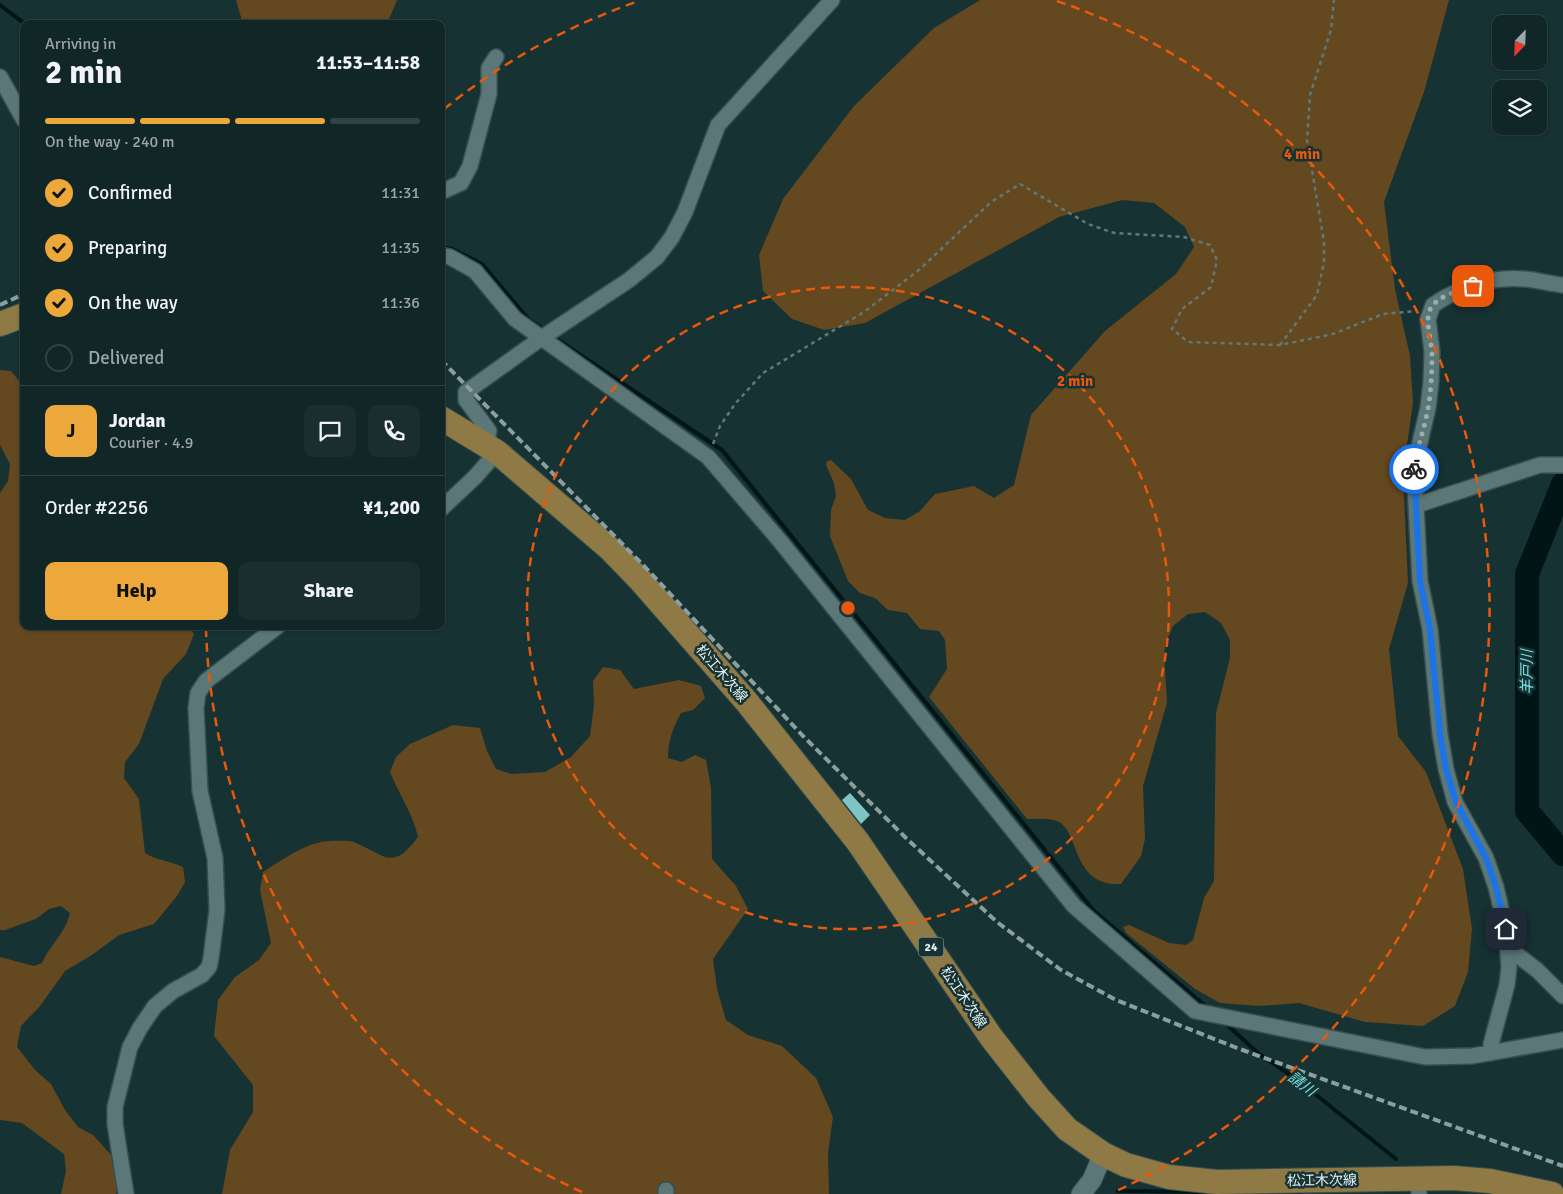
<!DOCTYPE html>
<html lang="en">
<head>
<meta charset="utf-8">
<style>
	:root { --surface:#112626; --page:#1a2e2e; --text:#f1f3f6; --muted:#9ca5a7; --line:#304343; --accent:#eda83b }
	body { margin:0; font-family:Signika,"Noto Sans JP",sans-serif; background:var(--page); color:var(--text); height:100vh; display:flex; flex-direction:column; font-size:19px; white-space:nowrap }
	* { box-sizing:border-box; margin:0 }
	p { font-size:16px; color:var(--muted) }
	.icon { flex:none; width:28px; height:28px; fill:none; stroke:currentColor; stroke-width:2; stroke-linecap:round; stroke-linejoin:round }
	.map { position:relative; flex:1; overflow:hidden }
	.sheet { position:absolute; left:20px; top:20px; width:425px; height:610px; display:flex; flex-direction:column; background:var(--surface); border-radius:10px; box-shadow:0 1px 4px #0004,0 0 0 1px var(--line) }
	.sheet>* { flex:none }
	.needle { width:32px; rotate:203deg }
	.controls { position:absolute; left:1492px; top:15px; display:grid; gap:10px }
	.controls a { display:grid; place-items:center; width:55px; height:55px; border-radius:10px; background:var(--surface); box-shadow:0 1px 4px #0004,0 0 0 1px var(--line); font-size:25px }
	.pin { position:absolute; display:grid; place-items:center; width:42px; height:42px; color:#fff; margin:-21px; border-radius:10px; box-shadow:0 2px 8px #0006 }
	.courier { position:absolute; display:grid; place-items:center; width:50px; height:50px; margin:-25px; border:4px solid #1a73e8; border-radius:50%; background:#fff; color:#222; box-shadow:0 1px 6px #0007 }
	.headline em { font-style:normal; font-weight:800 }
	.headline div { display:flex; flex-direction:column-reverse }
	.headline { display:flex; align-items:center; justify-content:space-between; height:85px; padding:0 25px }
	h1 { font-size:32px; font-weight:800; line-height:38px }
	.bar { display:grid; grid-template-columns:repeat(4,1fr); gap:8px 5px; align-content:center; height:60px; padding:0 25px }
	.bar i { height:6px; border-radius:4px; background:var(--line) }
	.bar .on { background:var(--accent) }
	.bar p { grid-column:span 4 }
	.line { display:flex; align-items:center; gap:12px; padding:0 25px; border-top:1px solid var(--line) }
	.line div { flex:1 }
	.round { display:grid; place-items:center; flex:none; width:52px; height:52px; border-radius:10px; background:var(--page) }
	ol { padding:0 25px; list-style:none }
	li { display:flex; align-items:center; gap:15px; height:55px }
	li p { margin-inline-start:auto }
	li .icon { padding:5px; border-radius:50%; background:var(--accent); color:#111; stroke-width:4 }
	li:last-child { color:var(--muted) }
	li i { width:28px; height:28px; border:2px solid var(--line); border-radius:50% }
	.primary-button { display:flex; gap:10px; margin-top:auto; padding:10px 25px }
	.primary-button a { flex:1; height:58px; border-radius:10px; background:var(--accent); color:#111; font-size:20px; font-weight:800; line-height:58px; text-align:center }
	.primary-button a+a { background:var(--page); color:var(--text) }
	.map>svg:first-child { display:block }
</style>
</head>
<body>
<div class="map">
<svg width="1563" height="1194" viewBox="0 0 1563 1194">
	<rect width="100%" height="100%" fill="#173233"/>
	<!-- green -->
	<path fill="#64481f" d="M236,0H397L387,24H243Z
		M980,0H1449L1424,92L1384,202L1395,289L1410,356L1413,403L1403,473L1408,583L1389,649L1398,736L1426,772L1463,869L1472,929L1468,972L1455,1006L1423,1026L1365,1022L1299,1003L1259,1006L1220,1003L1195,989L1126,933L1123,927L1129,925L1169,943L1186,945L1193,940L1204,898L1214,881L1216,713L1230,658V640L1221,623L1205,612L1188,614L1173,626L1166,642L1164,654L1167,703L1143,786L1145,839L1141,856L1121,884C1069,887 1081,826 1054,820C1046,818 1035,819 1027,819L929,697L947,669L945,640L939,631L920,629L907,613L888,610L875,598L860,593L848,581L830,536L831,510L836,496L834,483L826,465L827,461L831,460L851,479L868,510L885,518L905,520L920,511L935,494L974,486L994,498L1014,485L1031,415L1105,331L1176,274L1194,247L1185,227L1154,203L1122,200L1059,217L865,323L824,330L792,319L763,291L759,255L783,199L854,106L934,28Z
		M0,370L11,371L24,387V626H188L194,634L186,654L163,679L139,744L125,762L124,778L139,799L145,853C158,861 171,861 183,867L185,882L177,896L154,924L119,935L92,955L65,971L40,1006L21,1026L17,1047L35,1070L51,1084L65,1110L78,1127L93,1135L111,1155L118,1181L116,1194H61L66,1171L64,1154L22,1123L0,1120V957L34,966L42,963C50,945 66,932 70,913L61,906L49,909L36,919L5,930H0V493L8,481L10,464L0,445Z
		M603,667L620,670L634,689L679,680L701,686L705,698L693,710L681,713C673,728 668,740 668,758L682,762L695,755L706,760L711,788L712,859L736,886L748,909L713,959L717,989L726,1020L748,1035L782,1046L816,1078L833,1117L828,1153L829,1194H222L230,1150L253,1112V1085L214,1036L218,1000L235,977L259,960L271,943L260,890L263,872C282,860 306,842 329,841C337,841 350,840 356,843C386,856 393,871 418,837C413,814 399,794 390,772L396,757L410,744L453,725L480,728L487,751L496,769L511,774L545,772L571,757L590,736L594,705L593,681Z"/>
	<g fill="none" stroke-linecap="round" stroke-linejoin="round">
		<!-- stream -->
		<path stroke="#021516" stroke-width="4" d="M0,5L25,24
			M441,247L452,249L482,264L529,320L544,330
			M552,336L722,450L1094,911L1209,1009
			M1224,1022L1259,1054L1295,1078L1396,1159
			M1118,1191L1206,1192
			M1253,1193L1300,1194"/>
		<!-- river -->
		<path stroke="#021516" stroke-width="24" d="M1563,484L1527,574V811L1563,854"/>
	</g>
	<!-- building -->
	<path fill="#80c4c6" d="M850,793L870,815L861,824L842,800Z"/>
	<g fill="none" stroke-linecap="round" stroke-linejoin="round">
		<!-- minor casing -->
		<g stroke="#364e4f" stroke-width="18">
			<path id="minor" d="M0,77L24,120
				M441,192L461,183L470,166L489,94V68L496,57
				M441,255L450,257L475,271L515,319L708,457L780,541L1074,906L1195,1011L1425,1057L1472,1056L1563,1040
				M486,444L489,431L466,400V392L540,339L629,280L657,257L672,237L685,212L718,125L832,0
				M1417,505L1540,465H1563
				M441,509L475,477L497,452
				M1508,948L1537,970L1563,996
				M1491,1053V1044L1507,985L1509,967L1506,929L1496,887L1486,858L1455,802L1446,769L1440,734L1430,629L1420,581L1414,468L1428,408L1431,382L1432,352L1428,319L1433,305C1460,287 1492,276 1525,279C1538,280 1550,284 1563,285
				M1418,1178L1419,1194
				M126,1194L115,1124V1107L130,1047L140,1028L155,1006L173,991L202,975L209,967L211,958L217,910L215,858L200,791L196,708L198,693L206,681L278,626
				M666,1194V1190"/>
		</g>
		<!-- tertiary casing -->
		<g stroke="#364e4f" stroke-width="21">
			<path id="tertiary" d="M1081,1194L1092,1180L1103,1154"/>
		</g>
		<!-- primary casing -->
		<g stroke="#364e4f" stroke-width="26">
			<path id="primary" d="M0,324L24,315
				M441,418L497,452L610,549L641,581L746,701L858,842L991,1037L1038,1097L1067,1129L1103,1154L1126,1165L1169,1177L1217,1182L1454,1178L1490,1181L1552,1194"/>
		</g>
		<!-- path -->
		<path stroke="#617879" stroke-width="2.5" stroke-dasharray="4 4" stroke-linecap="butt" d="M1280,345L1317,295L1324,262V242L1307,140L1310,95L1331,30L1334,0
			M713,444L720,426L735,404L763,373L864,312L919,270L991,202L1020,184L1088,224L1114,233L1184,237L1210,245L1217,260L1211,287L1182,309L1172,329L1188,342L1280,345L1333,334L1383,314L1416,311"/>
		<!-- minor -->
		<use href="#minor" stroke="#5b7778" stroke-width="15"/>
		<!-- tertiary -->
		<use href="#tertiary" stroke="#5b7778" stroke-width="19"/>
		<!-- primary -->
		<use href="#primary" stroke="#8f7944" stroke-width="24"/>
		<!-- rail -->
		<path stroke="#8b9fa0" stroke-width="4" stroke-dasharray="8 4" stroke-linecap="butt" d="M0,305L24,294
			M441,360L645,567L802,735L906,838L997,922L1061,970L1116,1000L1237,1048L1563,1166"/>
	</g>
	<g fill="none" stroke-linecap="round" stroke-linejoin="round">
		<!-- done -->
		<path stroke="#9cafb0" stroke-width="5" stroke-dasharray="0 9" d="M1414,469C1417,449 1424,429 1428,409C1431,391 1432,373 1432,355C1432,341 1423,319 1432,306C1440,296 1461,289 1473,286"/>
		<!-- route -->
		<path stroke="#1a73e8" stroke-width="6" d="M1414,469L1420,581L1430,629L1440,734L1446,769L1456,802L1486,858L1496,887L1506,929"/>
	</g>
	<!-- distance rings -->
	<g fill="none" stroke="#e8590c" stroke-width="2.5" stroke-dasharray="9 6">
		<circle cx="848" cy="608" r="321"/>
		<path d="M582 1192A642 642 0 0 1 206 630M444 109A642 642 0 0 1 639 1M1057 1A642 642 0 0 1 1114 1192"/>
	</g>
	<g text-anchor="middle" stroke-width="5" stroke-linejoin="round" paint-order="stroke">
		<!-- shield labels -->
		<rect fill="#173233" stroke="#a6b9ba" stroke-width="1" x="918.5" y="937.5" width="25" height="19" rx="4"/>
		<g font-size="12" font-weight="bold" fill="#e3f3f4">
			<text x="931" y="951">24</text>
		</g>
		<!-- street labels -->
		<g font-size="14" fill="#e3f3f4" stroke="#173233">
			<text transform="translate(722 673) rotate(49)" y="5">松江木次線</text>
			<text transform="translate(964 997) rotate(56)" y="5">松江木次線</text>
			<text transform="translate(1322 1180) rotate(-1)" y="5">松江木次線</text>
		</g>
		<!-- water labels -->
		<g font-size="15" font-style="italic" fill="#77e2e6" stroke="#173233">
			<text transform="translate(1527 672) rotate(-90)" y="5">羊戸川</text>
			<text transform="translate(1302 1084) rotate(37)" y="5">請川</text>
		</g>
	</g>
	<circle cx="848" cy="608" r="8" fill="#e8590c" stroke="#173233" stroke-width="2.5"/>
	<g font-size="15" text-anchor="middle" font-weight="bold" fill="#e8590c" stroke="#173233" stroke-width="5" stroke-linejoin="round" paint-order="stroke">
		<text x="1302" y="159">4 min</text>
		<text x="1075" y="386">2 min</text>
	</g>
</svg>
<div class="controls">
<a><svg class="needle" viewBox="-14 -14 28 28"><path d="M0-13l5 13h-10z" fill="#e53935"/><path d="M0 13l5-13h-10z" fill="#9ca5a7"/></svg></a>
<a><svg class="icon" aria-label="layers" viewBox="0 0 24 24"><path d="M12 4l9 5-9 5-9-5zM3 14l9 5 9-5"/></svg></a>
</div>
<div class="pin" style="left:1473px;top:286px;background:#ea580c"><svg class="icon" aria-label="bag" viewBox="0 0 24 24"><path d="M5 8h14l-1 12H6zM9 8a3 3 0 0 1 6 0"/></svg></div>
<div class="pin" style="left:1506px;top:929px;background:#1f2937"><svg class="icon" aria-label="home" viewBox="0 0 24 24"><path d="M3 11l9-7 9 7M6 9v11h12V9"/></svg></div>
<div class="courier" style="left:1414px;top:469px"><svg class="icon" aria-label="bike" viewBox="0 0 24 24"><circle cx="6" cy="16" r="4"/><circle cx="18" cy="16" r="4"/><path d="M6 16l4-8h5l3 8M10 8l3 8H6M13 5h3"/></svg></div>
<section class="sheet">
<div class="headline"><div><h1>2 min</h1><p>Arriving in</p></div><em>11:53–11:58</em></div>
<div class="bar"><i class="on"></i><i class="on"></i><i class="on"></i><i></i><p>On the way · 240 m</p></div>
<ol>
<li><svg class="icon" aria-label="check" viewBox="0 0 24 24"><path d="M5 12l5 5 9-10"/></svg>Confirmed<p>11:31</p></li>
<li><svg class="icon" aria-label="check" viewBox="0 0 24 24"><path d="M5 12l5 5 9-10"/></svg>Preparing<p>11:35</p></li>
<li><svg class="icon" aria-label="check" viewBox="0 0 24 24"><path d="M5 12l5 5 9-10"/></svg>On the way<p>11:36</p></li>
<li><i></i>Delivered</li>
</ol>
<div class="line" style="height:90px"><b class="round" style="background:var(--accent);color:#111">J</b><div><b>Jordan</b><p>Courier · 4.9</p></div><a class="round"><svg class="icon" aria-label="chat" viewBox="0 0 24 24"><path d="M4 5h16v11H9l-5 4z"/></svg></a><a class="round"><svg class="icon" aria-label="phone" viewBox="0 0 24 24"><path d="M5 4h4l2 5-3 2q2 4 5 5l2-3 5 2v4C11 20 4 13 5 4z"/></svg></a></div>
<div class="line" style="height:65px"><div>Order #2256</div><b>¥1,200</b></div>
<div class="primary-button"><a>Help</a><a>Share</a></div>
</section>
</div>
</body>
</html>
